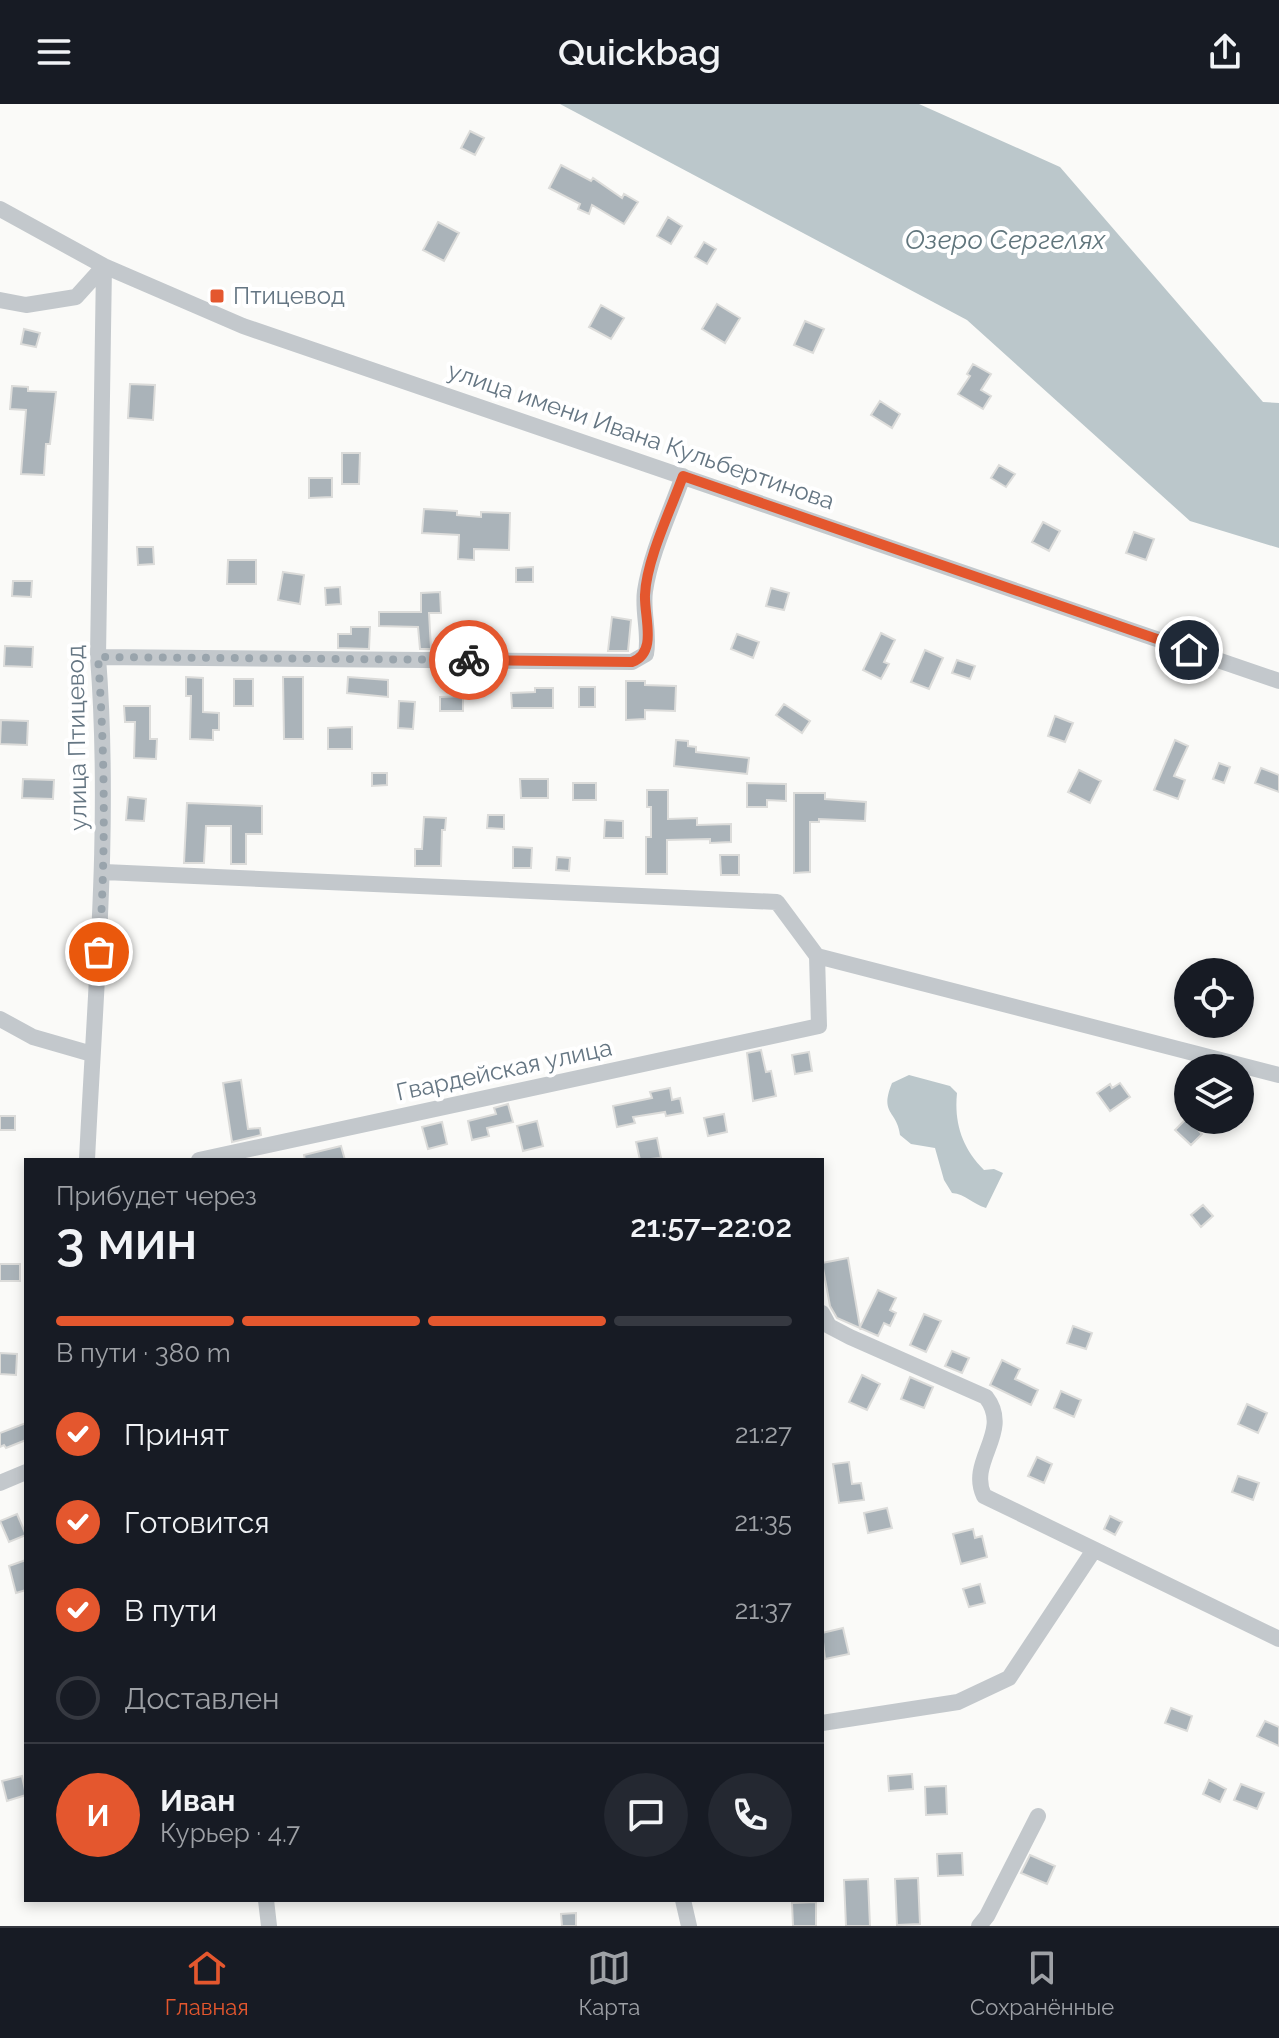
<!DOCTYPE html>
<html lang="ru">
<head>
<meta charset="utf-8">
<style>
	:root { --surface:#171b24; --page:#242831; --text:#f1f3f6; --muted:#9ea1a6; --line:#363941; --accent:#e4572e }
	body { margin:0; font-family:Raleway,sans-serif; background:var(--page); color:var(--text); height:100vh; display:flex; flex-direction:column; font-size:30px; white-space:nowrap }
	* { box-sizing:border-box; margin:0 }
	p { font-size:26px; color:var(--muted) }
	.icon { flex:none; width:44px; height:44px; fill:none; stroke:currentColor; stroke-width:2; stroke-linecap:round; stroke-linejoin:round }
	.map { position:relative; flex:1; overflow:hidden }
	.side { position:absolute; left:24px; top:1054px; width:800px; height:744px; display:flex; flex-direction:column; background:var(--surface); border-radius:0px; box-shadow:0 4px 12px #0003 }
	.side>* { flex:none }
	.buttons { position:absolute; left:1174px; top:854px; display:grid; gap:16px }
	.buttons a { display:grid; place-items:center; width:80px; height:80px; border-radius:50%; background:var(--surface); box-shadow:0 4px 12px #0003; font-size:40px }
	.pin { position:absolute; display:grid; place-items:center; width:68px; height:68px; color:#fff; margin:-34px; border:4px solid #fff; border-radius:50%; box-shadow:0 2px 8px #0007 }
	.courier { position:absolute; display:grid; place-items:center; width:80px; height:80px; margin:-40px; border:6px solid #e4572e; border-radius:50%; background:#fff; color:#222; box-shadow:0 2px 10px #0007 }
	.head em { font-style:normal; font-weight:600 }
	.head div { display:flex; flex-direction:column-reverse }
	.head { display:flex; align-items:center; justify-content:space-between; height:136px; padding:0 32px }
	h1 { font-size:52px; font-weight:600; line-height:60px }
	.bar { display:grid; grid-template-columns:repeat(4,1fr); gap:12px 8px; align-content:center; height:96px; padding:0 32px }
	.bar i { height:10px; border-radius:6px; background:var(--line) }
	.bar .selected { background:var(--accent) }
	.bar p { grid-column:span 4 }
	.line { display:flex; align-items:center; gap:20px; padding:0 32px; border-top:2px solid var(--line) }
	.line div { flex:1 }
	.round { display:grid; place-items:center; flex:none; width:84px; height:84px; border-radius:42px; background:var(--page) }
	ol { padding:0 32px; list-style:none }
	li { display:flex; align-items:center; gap:24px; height:88px }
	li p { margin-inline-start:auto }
	li .icon { padding:8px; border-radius:50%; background:var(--accent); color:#fff; stroke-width:4 }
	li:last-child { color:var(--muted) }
	li i { width:44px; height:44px; border:4px solid var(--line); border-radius:50% }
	header { display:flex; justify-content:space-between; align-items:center; height:104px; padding:0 32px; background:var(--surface); font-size:36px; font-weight:600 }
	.tab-bar { display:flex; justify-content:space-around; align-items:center; height:112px; border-top:2px solid var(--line); background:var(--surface); font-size:22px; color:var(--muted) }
	.tab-bar a { display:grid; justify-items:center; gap:4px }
	.tab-bar .selected { color:var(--accent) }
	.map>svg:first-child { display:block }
</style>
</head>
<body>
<header><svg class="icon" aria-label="menu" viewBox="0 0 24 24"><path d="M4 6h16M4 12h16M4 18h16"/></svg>Quickbag<svg class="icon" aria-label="share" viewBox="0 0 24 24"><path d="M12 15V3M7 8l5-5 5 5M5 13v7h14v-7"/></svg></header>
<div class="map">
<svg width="1279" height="1822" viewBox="0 0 1279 1822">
	<rect width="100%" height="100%" fill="#fafaf8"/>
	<!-- water -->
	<path fill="#bbc7cb" d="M560,0H919L1060,63L1263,298L1279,299V444L1190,417L967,216Z
		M909,971L950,982L957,989C954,1019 962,1044 984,1066L994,1065L1003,1069L986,1104C972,1100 966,1090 952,1089L944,1076L935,1044L911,1040L900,1031C897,1006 879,1011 892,979Z"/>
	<!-- building -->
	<path fill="#aab3b9" stroke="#dcdcda" stroke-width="2" d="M470,27L484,34L475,51L461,44Z
		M561,61L591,77L593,74L622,94L624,90L638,98L624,120L592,101L589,110L578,105L580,100L549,84Z
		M668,113L682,122L671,140L657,132Z
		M438,118L459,129L444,157L423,146Z
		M704,138L716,145L707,160L695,153Z
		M717,200L740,214L725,239L702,225Z
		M601,201L624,214L611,235L589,223Z
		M805,217L824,225L813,249L794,241Z
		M24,225L40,229L36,243L21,240Z
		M973,260L991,270L981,286L991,292L983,305L958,290L970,272L967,270Z
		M130,280L155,281L153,316L128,314Z
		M12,282L28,283V287L56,288L50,340H46L44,371L21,370L26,306L10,305Z
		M880,297L900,310L892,324L871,311Z
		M342,349H360L359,380H342Z
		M999,361L1015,370L1006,383L991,374Z
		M309,374H332V393L309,394Z
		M424,405L457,407V411L481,413V408L510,409L509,446L474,445V456L458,455L459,431L422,429Z
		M1043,418L1060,427L1049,447L1032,438Z
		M1134,428L1154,435L1146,456L1126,449Z
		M137,443H153L154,460L138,461Z
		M228,456H256V480H227Z
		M533,463V478H516V464Z
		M283,468L304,471L300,500L278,496Z
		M13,477H32L31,493L12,492Z
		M340,483L341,500L326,501L325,484Z
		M771,484L789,489L784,506L766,502Z
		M440,488L441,509H429L431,545H420L418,523L379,522V508H421V489Z
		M612,513L631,516L628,547H608Z
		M351,523H370L369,545L338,544V530H351Z
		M881,529L895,536L884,558L889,560L881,575L863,566Z
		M737,530L759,538L753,554L731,545Z
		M5,542L33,543L32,563L4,562Z
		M925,546L943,554L929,585L911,578Z
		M957,556L975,562L970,575L952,569Z
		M186,573L203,574V608L219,609V626H213V636L190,635L191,592H186Z
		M283,573H303V635H284Z
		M348,573L388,576V593L347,589Z
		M234,575H253V602H234Z
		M626,577H645V581L676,582L675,607L645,606V615L626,616Z
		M579,583H595V603H579Z
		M535,584H553V604H512L511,589L535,588Z
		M463,592V607H440V593Z
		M399,597L415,598L413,625L398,624Z
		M784,600L810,617L802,629L776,611Z
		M124,602H150V635H157L156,655L134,654L135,618H125Z
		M1055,612L1073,619L1065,638L1048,632Z
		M1,616L28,617L27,641L0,640Z
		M352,623V645H328V624Z
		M676,636L688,637V642L696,643V648L749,654L747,670L674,662Z
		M1175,636L1188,642L1174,672L1185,676L1178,695L1154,686Z
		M1219,659L1230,663L1224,679L1213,675Z
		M1261,664L1279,671V688L1255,679Z
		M1079,666L1101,677L1090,699L1068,688Z
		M372,669H387V681L372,682Z
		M23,675L54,676L53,695L22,694Z
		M520,675H548V694H521Z
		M573,679H596V696H573Z
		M747,679L786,680V697L767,696V703H747Z
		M647,686H668V715L697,714V721L731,720V738L710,739V735L667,736V770H646V733H651V703H647Z
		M794,689H825V695L866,698L865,717L819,715V718H810V768L794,769Z
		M128,693L146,695L144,717L126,716Z
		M187,699L262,702V730H246V760H231V722H206L204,759H184Z
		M488,711H504V725L487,724Z
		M424,713L446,714L445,726H442L441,762H415V745H422Z
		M605,716L623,717V734H604Z
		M513,743L532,744L531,764H513Z
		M720,751H739V771H721Z
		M557,753L570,754L569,767L556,766Z
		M761,946L766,968L771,967L776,992L753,997L747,949Z
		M809,948L812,967L795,970L792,951Z
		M241,976L248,1025L260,1024L261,1031L232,1038L223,979Z
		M1120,979L1130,993L1110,1007L1097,989L1110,980L1112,984Z
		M670,984L672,996L680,994L683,1009L666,1012L665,1008L633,1013L635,1019L617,1023L613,1002L652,994L650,988Z
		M508,1000L513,1018L487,1024L489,1032L472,1036L468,1017L496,1010L494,1004Z
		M724,1010L727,1028L708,1032L704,1014Z
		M0,1012H15V1026H0Z
		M1187,1014L1202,1030L1191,1041L1175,1026Z
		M537,1017L543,1042L523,1047L517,1022Z
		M442,1018L447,1040L428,1045L422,1023Z
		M657,1034L661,1054L640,1056L636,1038Z
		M341,1042L345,1056H305L304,1051Z
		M1203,1101L1213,1112L1201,1123L1191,1111Z
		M848,1154L860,1223L878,1186L896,1194L890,1206L896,1209L890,1222L884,1219L878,1232L837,1214L830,1202L822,1159Z
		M0,1160H20V1177H0Z
		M924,1210L941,1217L926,1248L910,1241Z
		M1073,1222L1092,1229L1086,1245L1067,1239Z
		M952,1247L969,1254L962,1269L945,1262Z
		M0,1249L17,1250L16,1271L0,1270Z
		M1002,1256L1020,1265L1015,1275L1038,1286L1031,1301L990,1281Z
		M862,1271L880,1280L867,1306L849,1298Z
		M910,1273L933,1283L924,1304L901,1295Z
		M1061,1287L1081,1296L1074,1313L1054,1304Z
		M1247,1300L1267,1309L1258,1329L1238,1320Z
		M26,1319V1336L6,1344L4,1341L0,1343V1329Z
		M1037,1353L1052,1360L1044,1379L1028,1372Z
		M849,1358L852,1380L861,1379L864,1396L839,1399L833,1360Z
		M1238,1372L1259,1379L1253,1396L1232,1388Z
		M887,1404L892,1424L868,1429L864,1409Z
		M17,1410L26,1431L9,1438L0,1417Z
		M1110,1412L1122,1418L1115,1431L1104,1425Z
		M973,1425L975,1434L982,1432L987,1453L961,1460L953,1430Z
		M26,1456V1486L16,1489L9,1462Z
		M980,1480L985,1499L969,1503L963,1485Z
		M843,1524L849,1550L825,1555L822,1529Z
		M1171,1604L1192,1612L1187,1627L1165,1619Z
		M1265,1617L1279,1623V1642L1257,1632Z
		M912,1670L913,1685L889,1687L888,1672Z
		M22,1672L26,1691L7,1697L2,1677Z
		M1209,1676L1226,1685L1220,1698L1203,1690Z
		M1241,1680L1264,1689L1257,1705L1234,1696Z
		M946,1682L947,1710L926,1711L925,1683Z
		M962,1749L963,1771L938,1772L937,1750Z
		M1030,1751L1055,1762L1047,1780L1021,1769Z
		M918,1774L920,1820L897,1821L895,1775Z
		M868,1775L870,1822H846L844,1776Z
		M816,1798V1822H793L792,1799Z
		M576,1809V1822H562L561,1810Z"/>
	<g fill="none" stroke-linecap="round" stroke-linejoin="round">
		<!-- minor -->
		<path stroke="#c3c8cc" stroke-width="16" d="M0,105L104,162L243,222L1279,577
			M0,196L26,201L76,193L104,162
			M98,553L632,558L646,550C650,529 642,508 645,487C651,448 670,409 683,372
			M104,768L777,798L817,852L1279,971
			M0,915L33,933L92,950
			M87,1056C95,888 111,721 98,553L104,162
			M199,1056L819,922L817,852
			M822,1209L829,1222L850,1233L986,1293C1013,1328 967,1357 984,1392L1279,1535
			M0,1379L26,1368
			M822,1619L958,1598L1009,1574L1094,1446
			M266,1796L269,1822
			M683,1796L689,1822
			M979,1822L987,1812L1038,1712"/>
	</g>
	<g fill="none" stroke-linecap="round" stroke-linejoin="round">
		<!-- done -->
		<path stroke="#99a4ac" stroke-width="8" stroke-dasharray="0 14.4" d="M99,848C106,750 105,650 98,553L469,556"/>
		<!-- route -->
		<path stroke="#e4572e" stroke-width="10" d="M469,556L632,558C658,549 644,513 645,491C646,457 671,405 683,372L1189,546"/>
	</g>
	<!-- markers -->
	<rect fill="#e4572e" stroke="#fff" stroke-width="3" x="209" y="184" width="16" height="16" rx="4"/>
	<g text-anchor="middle" stroke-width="8" stroke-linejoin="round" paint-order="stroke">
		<!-- poi labels -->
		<g font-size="24" fill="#657683" stroke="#fff" text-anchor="start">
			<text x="233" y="200">Птицевод</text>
		</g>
		<!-- street labels -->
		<g font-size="24" fill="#657683" stroke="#fff">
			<text transform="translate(641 332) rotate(19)" y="8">улица имени Ивана Кульбертинова</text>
			<text transform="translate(77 634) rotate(-91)" y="8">улица Птицевод</text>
			<text transform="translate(504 966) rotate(-12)" y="8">Гвардейская улица</text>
		</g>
		<!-- water labels -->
		<g font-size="26" font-style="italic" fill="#60757c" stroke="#fff">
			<text x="1005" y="145">Озеро Сергелях</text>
		</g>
	</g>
</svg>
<div class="buttons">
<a><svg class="icon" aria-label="locate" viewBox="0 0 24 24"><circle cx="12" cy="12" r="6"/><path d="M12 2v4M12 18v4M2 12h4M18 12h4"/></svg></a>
<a><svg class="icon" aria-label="layers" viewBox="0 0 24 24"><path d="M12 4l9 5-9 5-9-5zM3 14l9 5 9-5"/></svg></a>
</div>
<div class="pin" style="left:99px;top:848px;background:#ea580c"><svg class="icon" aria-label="bag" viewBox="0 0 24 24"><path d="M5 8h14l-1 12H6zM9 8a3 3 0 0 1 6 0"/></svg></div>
<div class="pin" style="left:1189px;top:546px;background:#1f2937"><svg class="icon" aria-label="home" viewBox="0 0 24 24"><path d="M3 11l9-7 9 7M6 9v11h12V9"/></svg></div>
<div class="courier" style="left:469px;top:556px"><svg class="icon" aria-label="bike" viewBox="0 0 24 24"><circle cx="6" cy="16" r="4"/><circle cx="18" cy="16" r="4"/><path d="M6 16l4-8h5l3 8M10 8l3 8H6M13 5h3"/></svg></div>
<section class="side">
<div class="head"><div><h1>3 мин</h1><p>Прибудет через</p></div><em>21:57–22:02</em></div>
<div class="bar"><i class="selected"></i><i class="selected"></i><i class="selected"></i><i></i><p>В пути · 380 m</p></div>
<ol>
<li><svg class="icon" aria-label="check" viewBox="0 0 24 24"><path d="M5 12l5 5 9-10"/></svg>Принят<p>21:27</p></li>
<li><svg class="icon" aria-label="check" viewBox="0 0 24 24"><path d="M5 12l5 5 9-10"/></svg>Готовится<p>21:35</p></li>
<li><svg class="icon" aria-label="check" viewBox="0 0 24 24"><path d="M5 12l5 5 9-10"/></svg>В пути<p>21:37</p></li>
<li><i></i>Доставлен</li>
</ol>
<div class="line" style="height:144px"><b class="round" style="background:var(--accent);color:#fff">И</b><div><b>Иван</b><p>Курьер · 4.7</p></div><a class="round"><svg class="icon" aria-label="chat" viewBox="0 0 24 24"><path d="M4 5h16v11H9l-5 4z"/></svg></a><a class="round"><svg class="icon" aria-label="phone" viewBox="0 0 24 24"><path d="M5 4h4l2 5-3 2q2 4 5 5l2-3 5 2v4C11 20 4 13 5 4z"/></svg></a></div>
</section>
</div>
<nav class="tab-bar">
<a class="selected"><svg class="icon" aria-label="home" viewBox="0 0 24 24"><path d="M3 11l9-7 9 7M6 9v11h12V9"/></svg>Главная</a>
<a><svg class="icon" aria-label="map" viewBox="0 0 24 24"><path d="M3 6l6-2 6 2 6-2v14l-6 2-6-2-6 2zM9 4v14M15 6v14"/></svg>Карта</a>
<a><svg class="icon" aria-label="saved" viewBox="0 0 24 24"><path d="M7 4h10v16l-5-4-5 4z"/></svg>Сохранённые</a>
</nav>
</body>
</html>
